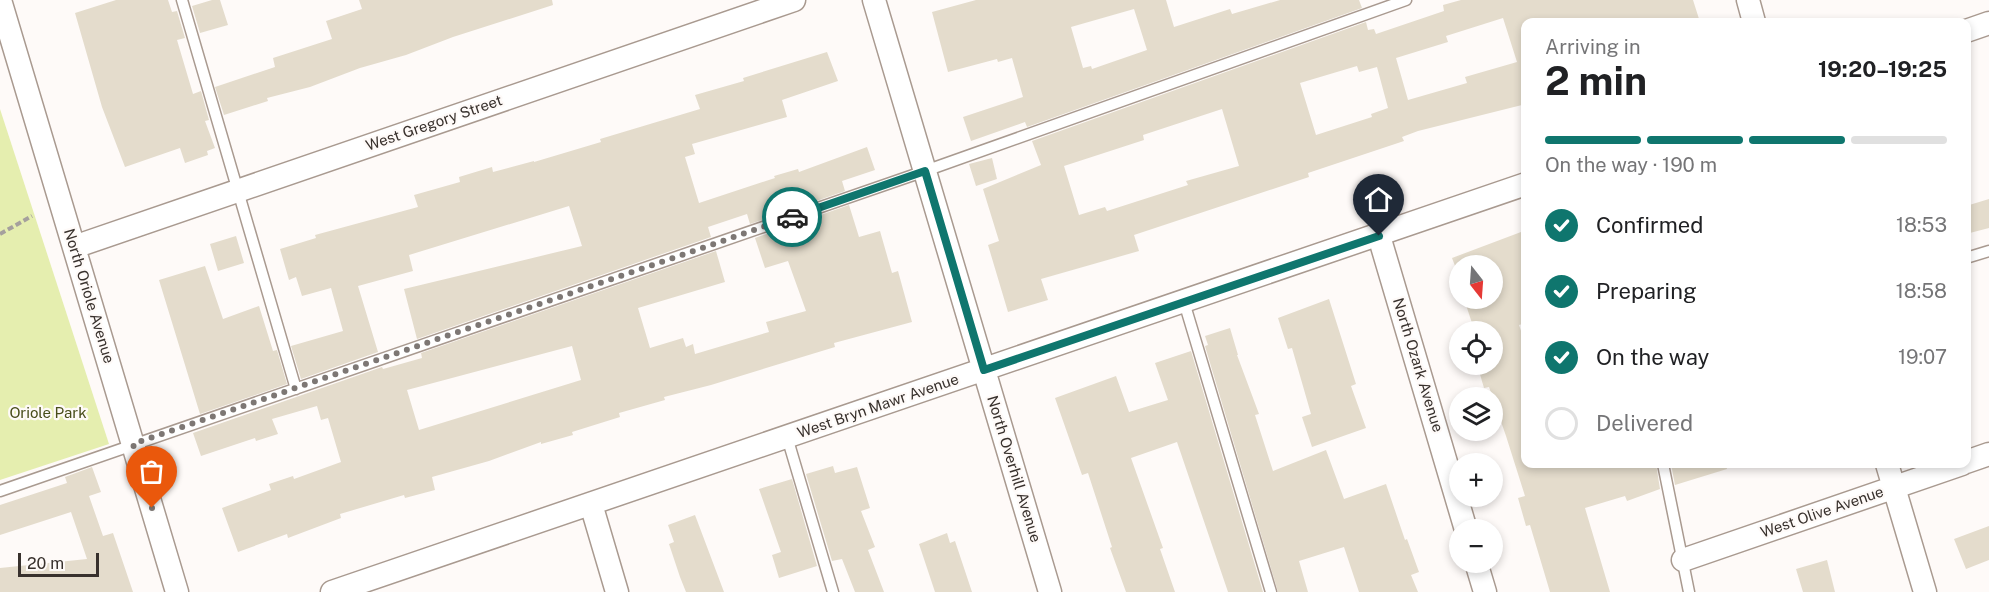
<!DOCTYPE html>
<html lang="en">
<head>
<meta charset="utf-8">
<style>
	:root { --surface:#fff; --page:#f2f2f2; --text:#202124; --muted:#757577; --line:#e0e0e0; --accent:#0f766e }
	body { margin:0; font-family:"Public Sans",sans-serif; background:var(--page); color:var(--text); height:100vh; display:flex; flex-direction:column; font-size:22px; white-space:nowrap }
	* { box-sizing:border-box; margin:0 }
	p { font-size:20px; color:var(--muted) }
	.icon { flex:none; width:33px; height:33px; fill:none; stroke:currentColor; stroke-width:2; stroke-linecap:round; stroke-linejoin:round }
	.map { position:relative; flex:1; overflow:hidden }
	.details { position:absolute; left:1521px; top:18px; width:450px; height:450px; display:flex; flex-direction:column; background:var(--surface); border-radius:12px; box-shadow:0 3px 9px #0003 }
	.details>* { flex:none }
	.needle { width:39px; rotate:163deg }
	.tools { position:absolute; left:1449px; top:255px; display:grid; gap:12px }
	.tools a { display:grid; place-items:center; width:54px; height:54px; border-radius:50%; background:var(--surface); box-shadow:0 3px 9px #0003; font-size:30px }
	.scale { position:absolute; left:18px; bottom:15px; width:81px; box-sizing:border-box; padding-left:6px; border:3px solid #38312d; border-top:0; font-size:16px; line-height:21px; white-space:nowrap; color:#38312d; -webkit-text-stroke:4px #fefaf8; paint-order:stroke }
	.pin { position:absolute; display:grid; place-items:center; width:51px; height:51px; color:#fff; margin:-62px -26px; border-radius:50% 50% 50% 0; rotate:-45deg; box-shadow:0 0 6px #0007 }
	.pin .icon { rotate:45deg }
	.courier { position:absolute; display:grid; place-items:center; width:60px; height:60px; margin:-30px; border:4px solid #0f766e; border-radius:50%; background:#fff; color:#222; box-shadow:0 2px 8px #0007 }
	.headline em { font-style:normal; font-weight:700 }
	.headline div { display:flex; flex-direction:column-reverse }
	.headline { display:flex; align-items:center; justify-content:space-between; height:102px; padding:0 24px }
	h1 { font-size:39px; font-weight:700; line-height:45px }
	.bar { display:grid; grid-template-columns:repeat(4,1fr); gap:9px 6px; align-content:center; height:72px; padding:0 24px }
	.bar i { height:8px; border-radius:4px; background:var(--line) }
	.bar .active { background:var(--accent) }
	.bar p { grid-column:span 4 }
	ol { padding:0 24px; list-style:none }
	li { display:flex; align-items:center; gap:18px; height:66px }
	li p { margin-inline-start:auto }
	li .icon { padding:6px; border-radius:50%; background:var(--accent); color:#fff; stroke-width:4 }
	li:last-child { color:var(--muted) }
	li i { width:33px; height:33px; border:3px solid var(--line); border-radius:50% }
	.map>svg:first-child { display:block }
</style>
</head>
<body>
<div class="map">
<svg width="1989" height="592" viewBox="0 0 1989 592">
	<rect width="100%" height="100%" fill="#fefaf8"/>
	<!-- green -->
	<path fill="#e5eeaf" d="M0,109L109,444L0,480Z"/>
	<!-- building -->
	<path fill="#e4dccc" fill-rule="evenodd" d="M116,0H168L172,12L177,11L185,38L177,40L193,94L201,91L209,120L205,121L215,148L207,151L208,155L185,163L180,148L125,167L102,107L75,13Z
		M212,0H220L228,25L200,33L192,6Z
		M359,0H552L553,5L453,37L406,55L360,68L310,87L267,98L268,101L224,115L215,87L275,67L273,58L332,39L326,21L362,9Z
		M976,0H1166L1174,27L1230,9L1232,14L1280,0H1359L1362,8L1027,127L1025,122L971,141L963,117L1023,97L1012,58L998,62L997,59L948,72L932,12ZM1134,9L1147,50L1092,69L1091,66L1083,68L1071,27Z
		M1461,0H1693L1700,22H1526V104L1418,131L1402,137L1404,141L1308,173L1309,177L1134,235L1139,251L1041,279L1048,300L1008,312L988,245L999,241L983,189L1041,165L1032,141L1366,22L1368,30L1374,29L1376,34L1444,11L1443,5ZM1503,18L1517,62L1465,77L1467,83L1408,100L1396,58L1448,42L1446,36ZM1357,66L1359,72L1377,67L1388,108L1371,114L1372,117L1316,135L1300,83ZM1222,109L1239,166L1186,181L1188,185L1107,211L1105,207L1079,215L1064,166L1144,140L1143,135Z
		M827,52L838,81L782,100L787,117L692,144L695,154L685,157L699,203L775,178L774,176L798,169L799,172L867,147L875,170L842,181L845,191L750,224L747,214L708,227L711,237L417,339L404,289L582,246L569,206L409,255L413,271L358,286L378,352L301,379L291,346L343,331L331,288L302,296L296,277L289,280L280,249L316,238L315,235L418,207L414,195L460,182L459,177L492,167L493,172L534,161V162L601,142L600,139L700,109L695,95L744,81L743,78Z
		M992,158L997,179L976,186L969,164Z
		M1989,199V228L1966,234V206Z
		M849,205L859,237L880,231L892,273L898,271L912,322L834,343L835,347L711,385L664,397L665,400L619,413L620,417L572,432L573,435L541,444V442L489,461L432,477L435,490L405,498L404,495L340,514L341,518L288,538L287,534L238,552L222,508L271,490L269,484L293,476L294,479L341,462L328,418L321,420L317,406L272,419L278,434L256,441L255,438L201,456L193,433L382,367L383,369L422,358L421,353L716,251L725,282L638,308L650,348L683,338L686,347L693,344L695,354L769,332L766,322L806,311L788,261L765,268L755,238ZM572,346L581,380L419,430L407,390Z
		M1521,232H1526V323L1519,325L1526,345V464H1656L1660,489L1627,501L1625,496L1585,508L1610,592H1550L1530,525L1526,526L1518,498L1525,496L1506,436L1489,387L1484,388L1477,364H1492V332H1475L1466,305L1469,304L1467,298H1492V266H1460V279L1452,258Z
		M236,236L244,263L218,271L210,244Z
		M205,266L223,319L259,306L273,351L277,350L287,384L200,414L159,280Z
		M1329,299L1356,384L1351,386L1366,428L1312,447L1302,417L1311,414L1292,348L1288,349L1278,318Z
		M1230,328L1238,355H1237L1259,414L1255,415L1273,471L1326,450L1344,499L1386,484L1405,540L1407,539L1419,572L1411,575L1418,592H1359L1344,547L1299,561L1308,592H1278L1205,346L1208,345L1205,336Z
		M1191,351L1263,592H1228L1177,442L1131,458L1163,548L1160,549L1175,592H1126L1110,548L1112,547L1088,473L1082,475L1055,398L1116,376L1129,412L1168,400L1155,363Z
		M1671,464H1726L1727,469L1675,485Z
		M833,466L835,473L857,467L870,508L861,511L875,547L868,550L884,592H855L842,559L832,561L806,474Z
		M92,467L101,492L89,496L103,536L113,533L133,592H0V568L87,559L71,512L0,535V505L67,483L65,477Z
		M792,479L817,566L779,578L772,555L781,552L759,489Z
		M695,515L724,592H686L680,577L669,544L674,542L668,525Z
		M1989,526V560L1966,569L1954,539Z
		M947,533L950,543L955,541L972,592H935L919,544Z
		M1827,560L1835,592H1803L1796,569Z"/>
	<g fill="none" stroke-linecap="round" stroke-linejoin="round">
		<!-- service casing -->
		<g stroke="#a99a90" stroke-width="13">
			<path id="service" d="M182,0L296,389
				M1966,258L1989,251
				M1184,302L1271,592
				M787,437L833,592
				M1663,464L1689,592
				M0,491L925,171L1406,0"/>
		</g>
		<!-- minor casing -->
		<g stroke="#a99a90" stroke-width="25">
			<path id="minor" d="M0,0L177,592
				M874,0L1050,592
				M1748,0L1754,22
				M1966,31L1989,23
				M1379,236L1466,530
				M74,247L794,0
				M1966,462L1989,454
				M1887,464L1925,592
				M591,504L617,592
				M1683,560L1962,464
				M1476,562L1485,592
				M332,592L1526,184"/>
		</g>
		<!-- path -->
		<path stroke="#a5a09d" stroke-width="4" stroke-dasharray="6 3" stroke-linecap="butt" d="M0,234L32,216"/>
		<!-- service -->
		<use href="#service" stroke="#fff" stroke-width="10"/>
		<!-- minor -->
		<use href="#minor" stroke="#fff" stroke-width="22"/>
	</g>
	<g fill="none" stroke-linecap="round" stroke-linejoin="round">
		<!-- done -->
		<path stroke="#7d7774" stroke-width="6" stroke-dasharray="0 10.8" d="M152,508L133,444L792,217"/>
		<!-- route -->
		<path stroke="#0f766e" stroke-width="8" d="M792,217L925,171L984,370L1379,236"/>
	</g>
	<g text-anchor="middle" stroke-width="4.5" stroke-linejoin="round" paint-order="stroke">
		<!-- street labels -->
		<g font-size="15" fill="#38312d" stroke="#fefaf8">
			<text transform="translate(434 123) rotate(-19)" y="5">West Gregory Street</text>
			<text transform="translate(89 296) rotate(73)" y="5">North Oriole Avenue</text>
			<text transform="translate(1418 365) rotate(73)" y="5">North Ozark Avenue</text>
			<text transform="translate(878 406) rotate(-19)" y="5">West Bryn Mawr Avenue</text>
			<text transform="translate(1014 469) rotate(73)" y="5">North Overhill Avenue</text>
			<text transform="translate(1822 512) rotate(-19)" y="5">West Olive Avenue</text>
		</g>
		<!-- park labels -->
		<g font-size="15" fill="#484d1a" stroke="#fefaf8">
			<text x="48" y="418">Oriole Park</text>
		</g>
	</g>
</svg>
<div class="tools">
<a><svg class="needle" viewBox="-14 -14 28 28"><path d="M0-13l5 13h-10z" fill="#e53935"/><path d="M0 13l5-13h-10z" fill="#757577"/></svg></a>
<a><svg class="icon" aria-label="locate" viewBox="0 0 24 24"><circle cx="12" cy="12" r="6"/><path d="M12 2v4M12 18v4M2 12h4M18 12h4"/></svg></a>
<a><svg class="icon" aria-label="layers" viewBox="0 0 24 24"><path d="M12 4l9 5-9 5-9-5zM3 14l9 5 9-5"/></svg></a>
<a>+</a>
<a>−</a>
</div>
<div class="scale">20 m</div>
<div class="pin" style="left:152px;top:508px;background:#ea580c"><svg class="icon" aria-label="bag" viewBox="0 0 24 24"><path d="M5 8h14l-1 12H6zM9 8a3 3 0 0 1 6 0"/></svg></div>
<div class="pin" style="left:1379px;top:236px;background:#1f2937"><svg class="icon" aria-label="home" viewBox="0 0 24 24"><path d="M3 11l9-7 9 7M6 9v11h12V9"/></svg></div>
<div class="courier" style="left:792px;top:217px"><svg class="icon" aria-label="car" viewBox="0 0 24 24"><path d="M5 17H2v-5l4-1 3-4h7l3 4 3 1v5h-3M9 17h6M6 11h13"/><circle cx="7" cy="17" r="2"/><circle cx="17" cy="17" r="2"/></svg></div>
<section class="details">
<div class="headline"><div><h1>2 min</h1><p>Arriving in</p></div><em>19:20–19:25</em></div>
<div class="bar"><i class="active"></i><i class="active"></i><i class="active"></i><i></i><p>On the way · 190 m</p></div>
<ol>
<li><svg class="icon" aria-label="check" viewBox="0 0 24 24"><path d="M5 12l5 5 9-10"/></svg>Confirmed<p>18:53</p></li>
<li><svg class="icon" aria-label="check" viewBox="0 0 24 24"><path d="M5 12l5 5 9-10"/></svg>Preparing<p>18:58</p></li>
<li><svg class="icon" aria-label="check" viewBox="0 0 24 24"><path d="M5 12l5 5 9-10"/></svg>On the way<p>19:07</p></li>
<li><i></i>Delivered</li>
</ol>
</section>
</div>
</body>
</html>
